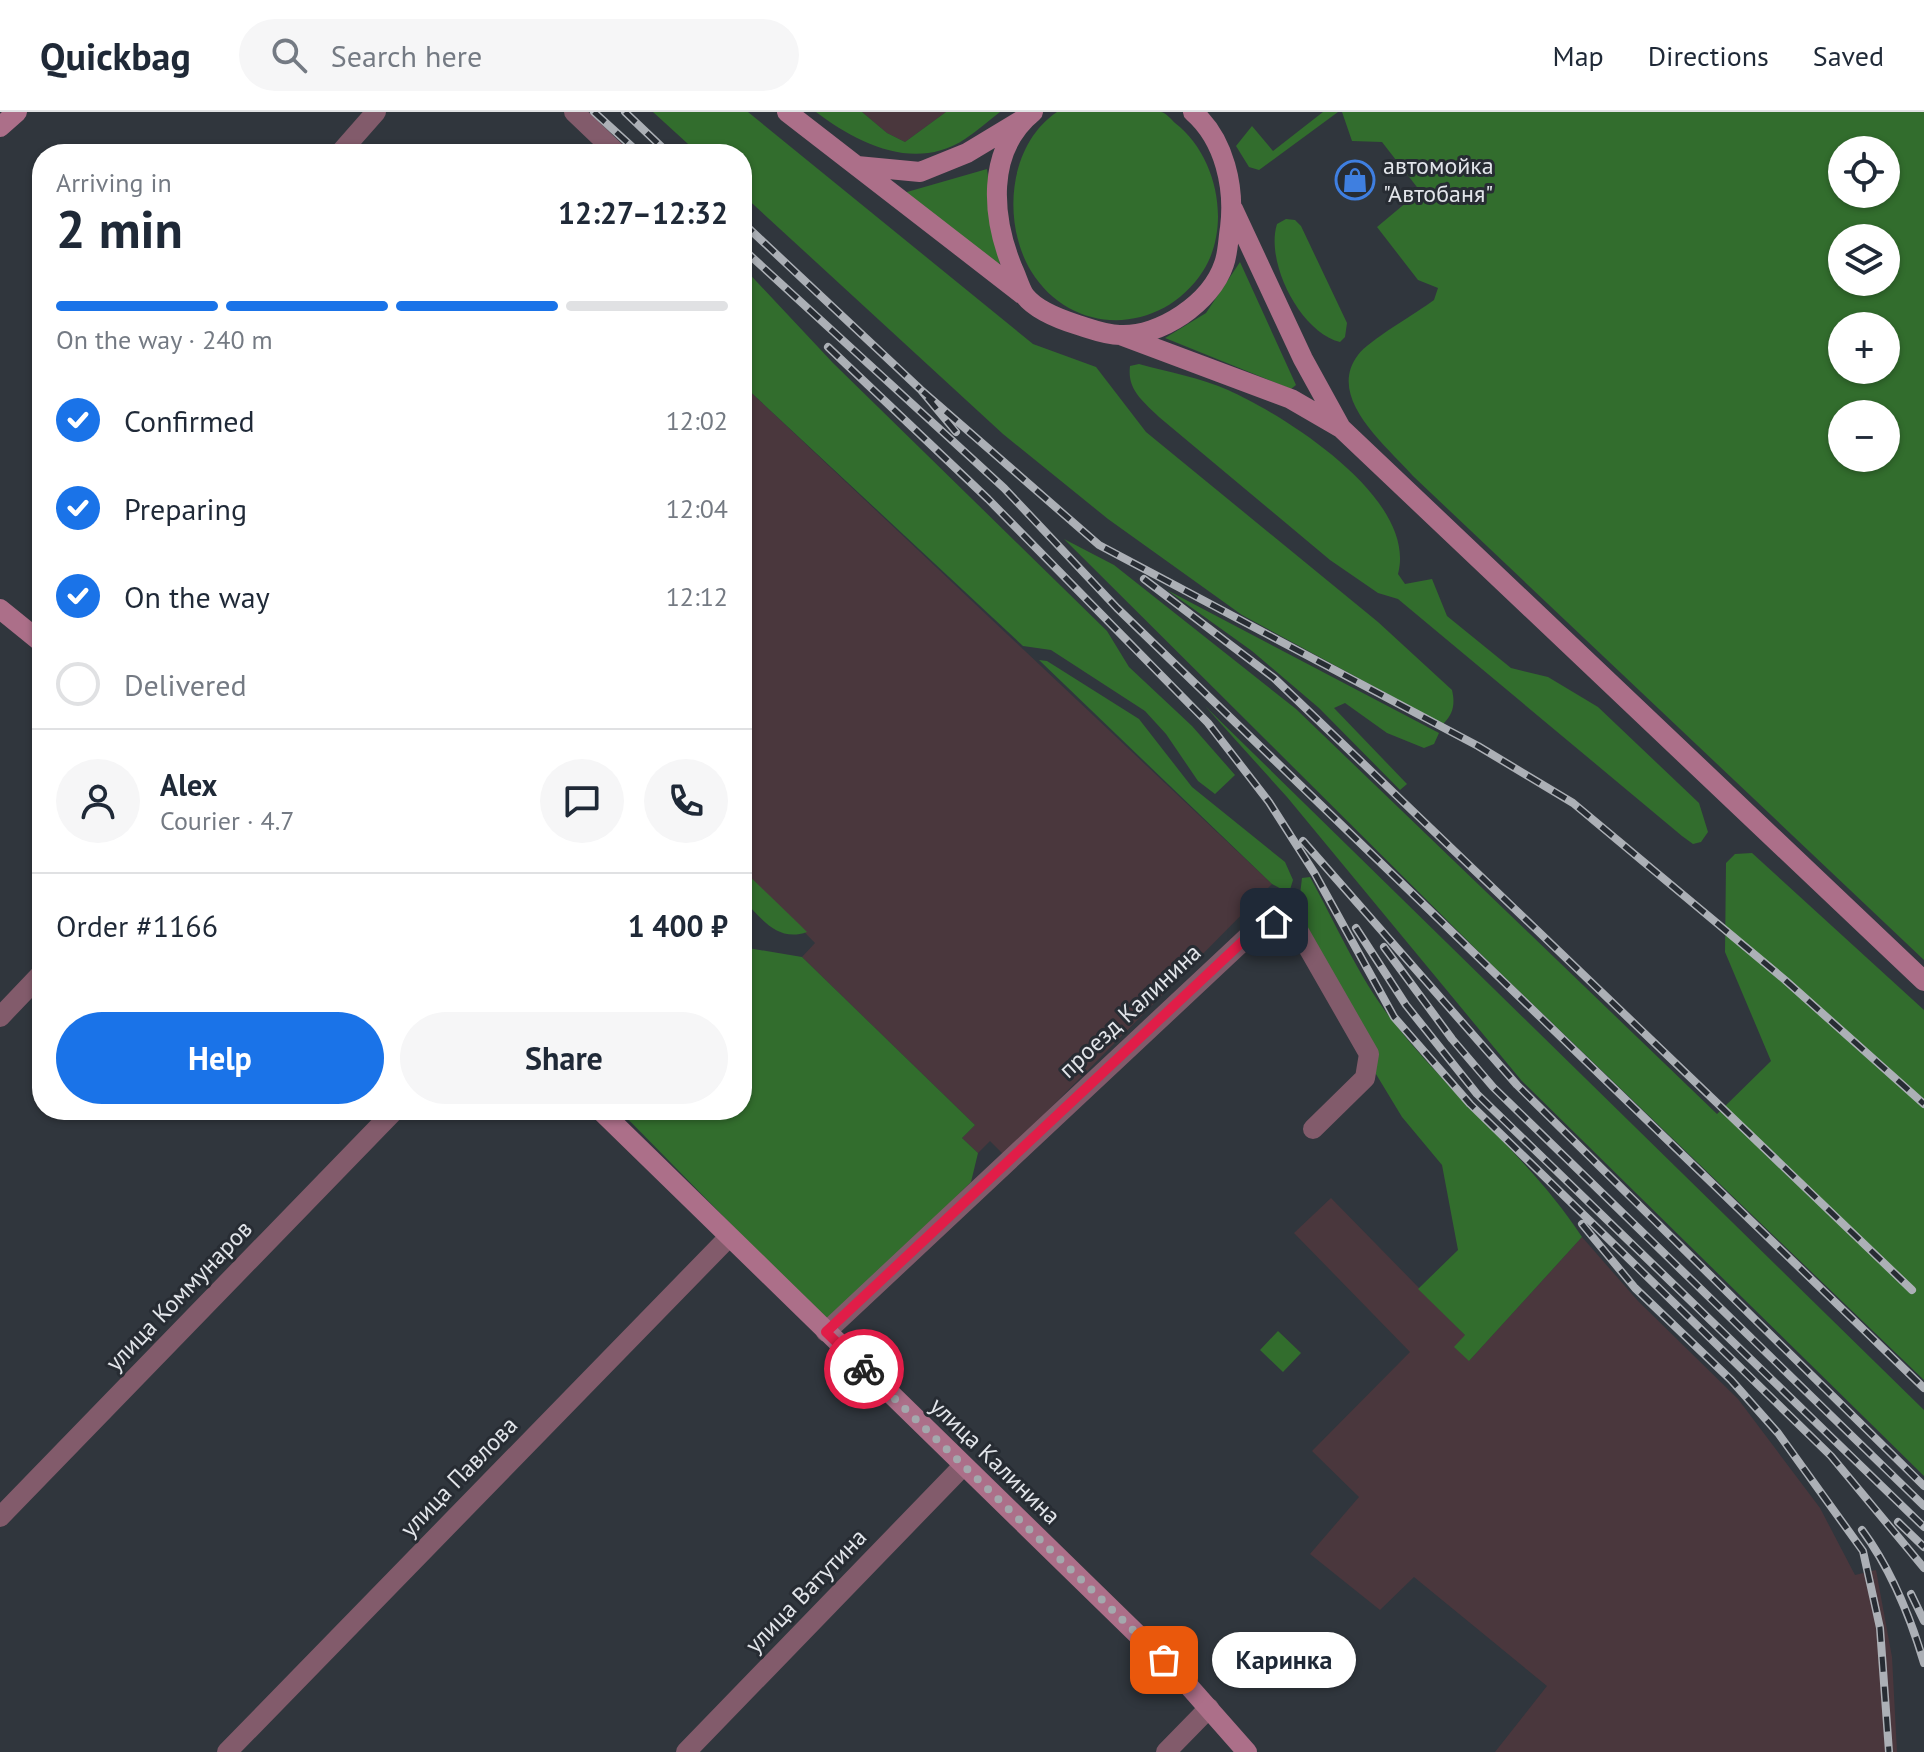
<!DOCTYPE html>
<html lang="en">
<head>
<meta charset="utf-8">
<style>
	:root { --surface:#fff; --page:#f6f6f7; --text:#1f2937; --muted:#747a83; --line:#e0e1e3; --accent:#1a73e8 }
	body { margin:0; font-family:"PT Sans",sans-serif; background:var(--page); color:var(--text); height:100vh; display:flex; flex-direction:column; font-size:30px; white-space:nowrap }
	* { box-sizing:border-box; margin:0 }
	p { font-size:26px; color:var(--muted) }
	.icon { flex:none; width:44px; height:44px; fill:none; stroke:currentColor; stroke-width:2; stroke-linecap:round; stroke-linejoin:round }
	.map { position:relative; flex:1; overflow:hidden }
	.drawer { position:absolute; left:32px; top:32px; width:720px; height:976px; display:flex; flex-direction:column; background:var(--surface); border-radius:32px; box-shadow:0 2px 6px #0004 }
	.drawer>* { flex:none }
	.buttons { position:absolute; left:1828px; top:24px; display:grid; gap:16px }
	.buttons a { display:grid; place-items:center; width:72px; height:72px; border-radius:50%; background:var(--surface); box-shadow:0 2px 6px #0004; font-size:40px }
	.pin { position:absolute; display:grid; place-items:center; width:68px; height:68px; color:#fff; margin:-34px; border-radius:16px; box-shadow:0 4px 12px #0006 }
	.courier { position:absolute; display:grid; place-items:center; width:80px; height:80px; margin:-40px; border:6px solid #e11d48; border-radius:50%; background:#fff; color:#222; box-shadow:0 2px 10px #0007 }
	.bubble { position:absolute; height:56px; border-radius:28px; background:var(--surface); box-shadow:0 2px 6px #0004; font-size:26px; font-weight:700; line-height:56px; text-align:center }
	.headline em { font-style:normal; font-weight:700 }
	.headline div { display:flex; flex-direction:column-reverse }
	.headline { display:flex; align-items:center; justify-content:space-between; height:136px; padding:0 24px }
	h1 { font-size:52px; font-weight:700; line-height:60px }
	.bar { display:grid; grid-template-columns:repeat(4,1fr); gap:12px 8px; align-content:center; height:96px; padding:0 24px }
	.bar i { height:10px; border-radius:6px; background:var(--line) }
	.bar .active { background:var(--accent) }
	.bar p { grid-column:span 4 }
	.line { display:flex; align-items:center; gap:20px; padding:0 24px; border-top:2px solid var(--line) }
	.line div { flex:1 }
	.round { display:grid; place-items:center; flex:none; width:84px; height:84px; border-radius:42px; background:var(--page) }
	ol { padding:0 24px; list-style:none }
	li { display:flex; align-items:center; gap:24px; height:88px }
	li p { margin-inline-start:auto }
	li .icon { padding:8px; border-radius:50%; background:var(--accent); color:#fff; stroke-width:4 }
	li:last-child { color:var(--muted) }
	li i { width:44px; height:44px; border:4px solid var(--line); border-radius:50% }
	.cta { display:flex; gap:16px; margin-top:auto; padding:16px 24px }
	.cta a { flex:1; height:92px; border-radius:48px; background:var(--accent); color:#fff; font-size:32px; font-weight:700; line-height:92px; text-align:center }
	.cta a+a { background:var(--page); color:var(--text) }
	header { display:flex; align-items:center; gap:48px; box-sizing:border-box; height:112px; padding:0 40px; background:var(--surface); border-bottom:2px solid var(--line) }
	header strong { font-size:38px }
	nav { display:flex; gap:44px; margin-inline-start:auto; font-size:28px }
	.search { width:560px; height:72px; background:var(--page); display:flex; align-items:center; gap:20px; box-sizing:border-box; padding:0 28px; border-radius:44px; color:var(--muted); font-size:30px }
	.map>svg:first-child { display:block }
</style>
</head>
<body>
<header>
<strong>Quickbag</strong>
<div class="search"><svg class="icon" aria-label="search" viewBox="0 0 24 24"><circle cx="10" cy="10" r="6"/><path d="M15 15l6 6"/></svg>Search here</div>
<nav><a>Map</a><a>Directions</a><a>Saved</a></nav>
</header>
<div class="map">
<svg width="1924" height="1640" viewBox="0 0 1924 1640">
	<rect width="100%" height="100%" fill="#30363d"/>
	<!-- industrial -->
	<path fill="#4a373d" d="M862,0H946L905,30L887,21Z
		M742,272L1272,772L1004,1043L990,1029L978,1041L962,1026L975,1013L802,845L815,831L742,757Z
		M1331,1086L1465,1223L1469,1249L1582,1125L1638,1189L1738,1287L1820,1396L1855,1463L1876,1458L1892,1545L1897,1640H1495L1547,1574L1414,1465L1380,1498L1310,1442L1359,1385L1312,1339L1410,1240L1294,1121Z"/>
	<!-- green -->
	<path fill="#326d2d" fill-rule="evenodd" d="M653,0H748L1033,232L1096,255L1146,320L1378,510L1452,578C1455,591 1454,602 1443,612L1242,503L1108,407L1003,322L742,82V42H699Z
		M816,0H862L887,21L905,30L946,0H1000C988,9 977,19 965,27C915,60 858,32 816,0Z
		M1057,0C1080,0 1143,0 1161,0C1166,1 1171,7 1175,11C1217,43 1232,114 1203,159C1162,223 1072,226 1031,159C1001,109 1009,32 1057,0Z
		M1323,0H1338L1259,58L1249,55L1236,34L1252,14L1273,39Z
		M1342,0H1924V848L1413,364C1388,335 1325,286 1358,243C1369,228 1417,201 1434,188L1438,176L1418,168L1377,115L1420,79L1382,30L1352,29ZM1842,38H1886V82H1842ZM1842,126H1886V170H1842ZM1842,214H1886V258H1842ZM1842,302H1886V346H1842Z
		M987,57L1001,162L900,82Z
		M1286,107L1295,108L1301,114L1347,211L1345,225L1340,230C1300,220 1265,150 1277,112Z
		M1240,150L1296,273L1291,277L1165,226L1206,201Z
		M742,154L833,251L1107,519L1129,555L1192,614L1235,663L1215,682L1198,669L1166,622L1145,599L1051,538L1023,534L742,272Z
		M1139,252C1168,260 1201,266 1228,278C1286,304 1418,387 1398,462L1405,472L1432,467L1447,504L1511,556L1548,565L1598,595L1699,691L1708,720L1701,730L1693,732L1682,724L1398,487L1378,481L1330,448L1159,305C1143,289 1127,278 1130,254Z
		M1064,427L1114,453L1296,597L1717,1002L1771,949L1725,840L1726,751L1735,742L1752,741L1924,898V1268L1495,856Z
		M1167,478L1439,621L1434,632L1424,636L1387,621L1345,591L1334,596L1407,672L1400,678L1319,596L1252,539Z
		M1039,548L1047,549L1139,607L1192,675L1285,750L1293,768L1289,781L1272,772Z
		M1205,594L1924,1298V1364L1521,968L1287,685Z
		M742,757L799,812L807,820C777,831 760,805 742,786Z
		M1310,765C1336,812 1359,866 1392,908C1451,985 1529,1044 1582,1125L1469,1249L1454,1235L1465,1223L1418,1177L1458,1138L1442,1053L1402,1005L1362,939L1297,807L1302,766Z
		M742,835L802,845L975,1013L962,1026L978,1041L971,1070L828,1211L619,998H742Z
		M1278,1219L1301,1241L1283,1260L1260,1238Z"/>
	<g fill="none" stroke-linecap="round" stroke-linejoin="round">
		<!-- street -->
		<path stroke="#825b6b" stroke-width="20" d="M574,0L618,42
			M339,42L376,0
			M0,905L42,861
			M826,1220L1257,816L1290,804L1369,942L1365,966L1313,1017
			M0,1405L395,998
			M227,1640L728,1126
			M686,1640L963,1354
			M1166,1640L1209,1596"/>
		<!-- secondary -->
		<path stroke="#ac6f89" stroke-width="20" d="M787,0L1022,182
			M1033,0C985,39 992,106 1013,157C1017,165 1020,177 1025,184C1036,198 1062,208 1078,213C1091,217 1106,223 1120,223C1160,225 1211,191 1224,152C1228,141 1228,128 1230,116C1235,76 1225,28 1193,0
			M0,15L17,0
			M857,54L920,60L967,41L1020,9
			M1233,97L1303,247L1341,316
			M1120,223L1291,287L1341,316L1924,869
			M0,497L42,531
			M600,998L1179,1563L1247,1640"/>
		<!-- rail casing -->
		<g stroke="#acb0b6" stroke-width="8">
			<path id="rail" d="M594,0L640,42
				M625,0L669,42
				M742,110L920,277
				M742,136L1004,376L1117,496L1924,1276
				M828,235L988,387L1208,611L1269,690L1315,762L1394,905L1470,992L1831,1344L1924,1456
				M956,320L920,277L1099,433L1478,634L1573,691L1785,868L1924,992
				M1144,467L1274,566L1912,1178
				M1303,729L1517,973L1924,1374
				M1356,816L1406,893L1477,982L1924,1415
				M1384,835L1452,927L1493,975L1924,1394
				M1582,1112L1635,1176L1731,1268L1778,1321L1863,1439L1880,1516L1889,1640
				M1898,1410L1924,1435
				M1862,1418C1891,1457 1910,1504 1924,1551
				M1911,1482L1924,1509"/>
		</g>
		<!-- rail -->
		<use href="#rail" stroke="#272c33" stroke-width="5" stroke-dasharray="15" stroke-linecap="butt"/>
	</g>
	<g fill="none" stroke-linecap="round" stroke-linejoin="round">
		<!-- done -->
		<path stroke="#a4a8ad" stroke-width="8" stroke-dasharray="0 14.4" d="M864,1257L1164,1548"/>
		<!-- route -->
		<path stroke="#e11d48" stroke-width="10" d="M864,1257L826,1220L1257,816L1274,810"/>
	</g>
	<!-- icons -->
	<defs>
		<g id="shop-ring" transform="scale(2)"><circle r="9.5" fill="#272c33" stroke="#3f7fe0" stroke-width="1.5"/><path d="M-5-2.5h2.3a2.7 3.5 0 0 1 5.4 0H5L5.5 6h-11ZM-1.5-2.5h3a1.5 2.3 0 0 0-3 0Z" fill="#3f7fe0"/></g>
	</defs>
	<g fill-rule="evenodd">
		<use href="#shop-ring" x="1355" y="68"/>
	</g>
	<g text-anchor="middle" stroke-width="6" stroke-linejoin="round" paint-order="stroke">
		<!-- poi labels -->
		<g font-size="24" fill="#e2e5ea" stroke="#272c33" text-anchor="start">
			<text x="1383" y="62">автомойка<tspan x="1383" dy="28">"Автобаня"</tspan></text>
		</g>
		<!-- street labels -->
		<g font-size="24" fill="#e2e5ea" stroke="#272c33">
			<text transform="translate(1130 899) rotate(-43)" y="8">проезд Калинина</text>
			<text transform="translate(179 1184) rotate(-46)" y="8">улица Коммунаров</text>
			<text transform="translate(995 1349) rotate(44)" y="8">улица Калинина</text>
			<text transform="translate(459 1365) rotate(-46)" y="8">улица Павлова</text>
			<text transform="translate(806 1479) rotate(-46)" y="8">улица Ватутина</text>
		</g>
	</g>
</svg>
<div class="buttons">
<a><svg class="icon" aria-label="locate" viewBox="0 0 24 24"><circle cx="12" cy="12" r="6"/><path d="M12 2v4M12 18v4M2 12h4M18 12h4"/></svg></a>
<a><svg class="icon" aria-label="layers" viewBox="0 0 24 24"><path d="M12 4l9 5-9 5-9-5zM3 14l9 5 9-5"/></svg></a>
<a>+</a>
<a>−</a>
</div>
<div class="pin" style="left:1164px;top:1548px;background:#ea580c"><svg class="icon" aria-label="bag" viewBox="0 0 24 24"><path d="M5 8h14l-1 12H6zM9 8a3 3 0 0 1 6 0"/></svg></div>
<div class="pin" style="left:1274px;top:810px;background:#1f2937"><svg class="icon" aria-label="home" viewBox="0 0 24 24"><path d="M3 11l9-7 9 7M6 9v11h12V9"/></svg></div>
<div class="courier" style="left:864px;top:1257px"><svg class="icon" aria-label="bike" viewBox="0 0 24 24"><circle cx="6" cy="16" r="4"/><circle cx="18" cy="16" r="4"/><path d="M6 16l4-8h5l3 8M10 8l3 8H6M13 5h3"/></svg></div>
<div class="bubble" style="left:1212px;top:1520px;width:144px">Каринка</div>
<section class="drawer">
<div class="headline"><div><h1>2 min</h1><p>Arriving in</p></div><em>12:27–12:32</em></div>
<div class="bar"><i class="active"></i><i class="active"></i><i class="active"></i><i></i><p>On the way · 240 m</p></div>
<ol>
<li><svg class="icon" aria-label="check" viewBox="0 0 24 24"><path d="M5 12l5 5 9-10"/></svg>Confirmed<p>12:02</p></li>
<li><svg class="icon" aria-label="check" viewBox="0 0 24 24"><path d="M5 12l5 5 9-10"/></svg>Preparing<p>12:04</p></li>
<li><svg class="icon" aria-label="check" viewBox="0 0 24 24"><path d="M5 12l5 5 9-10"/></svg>On the way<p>12:12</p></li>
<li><i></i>Delivered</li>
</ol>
<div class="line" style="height:144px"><a class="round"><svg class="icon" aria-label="person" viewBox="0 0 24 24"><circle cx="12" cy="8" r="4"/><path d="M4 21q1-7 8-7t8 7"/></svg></a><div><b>Alex</b><p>Courier · 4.7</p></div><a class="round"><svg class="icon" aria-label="chat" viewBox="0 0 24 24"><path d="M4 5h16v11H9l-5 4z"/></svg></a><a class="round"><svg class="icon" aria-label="phone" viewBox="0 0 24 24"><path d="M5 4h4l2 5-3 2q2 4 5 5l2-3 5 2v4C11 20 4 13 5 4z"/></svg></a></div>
<div class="line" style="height:104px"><div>Order #1166</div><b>1 400 ₽</b></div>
<div class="cta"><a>Help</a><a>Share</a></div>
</section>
</div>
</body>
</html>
